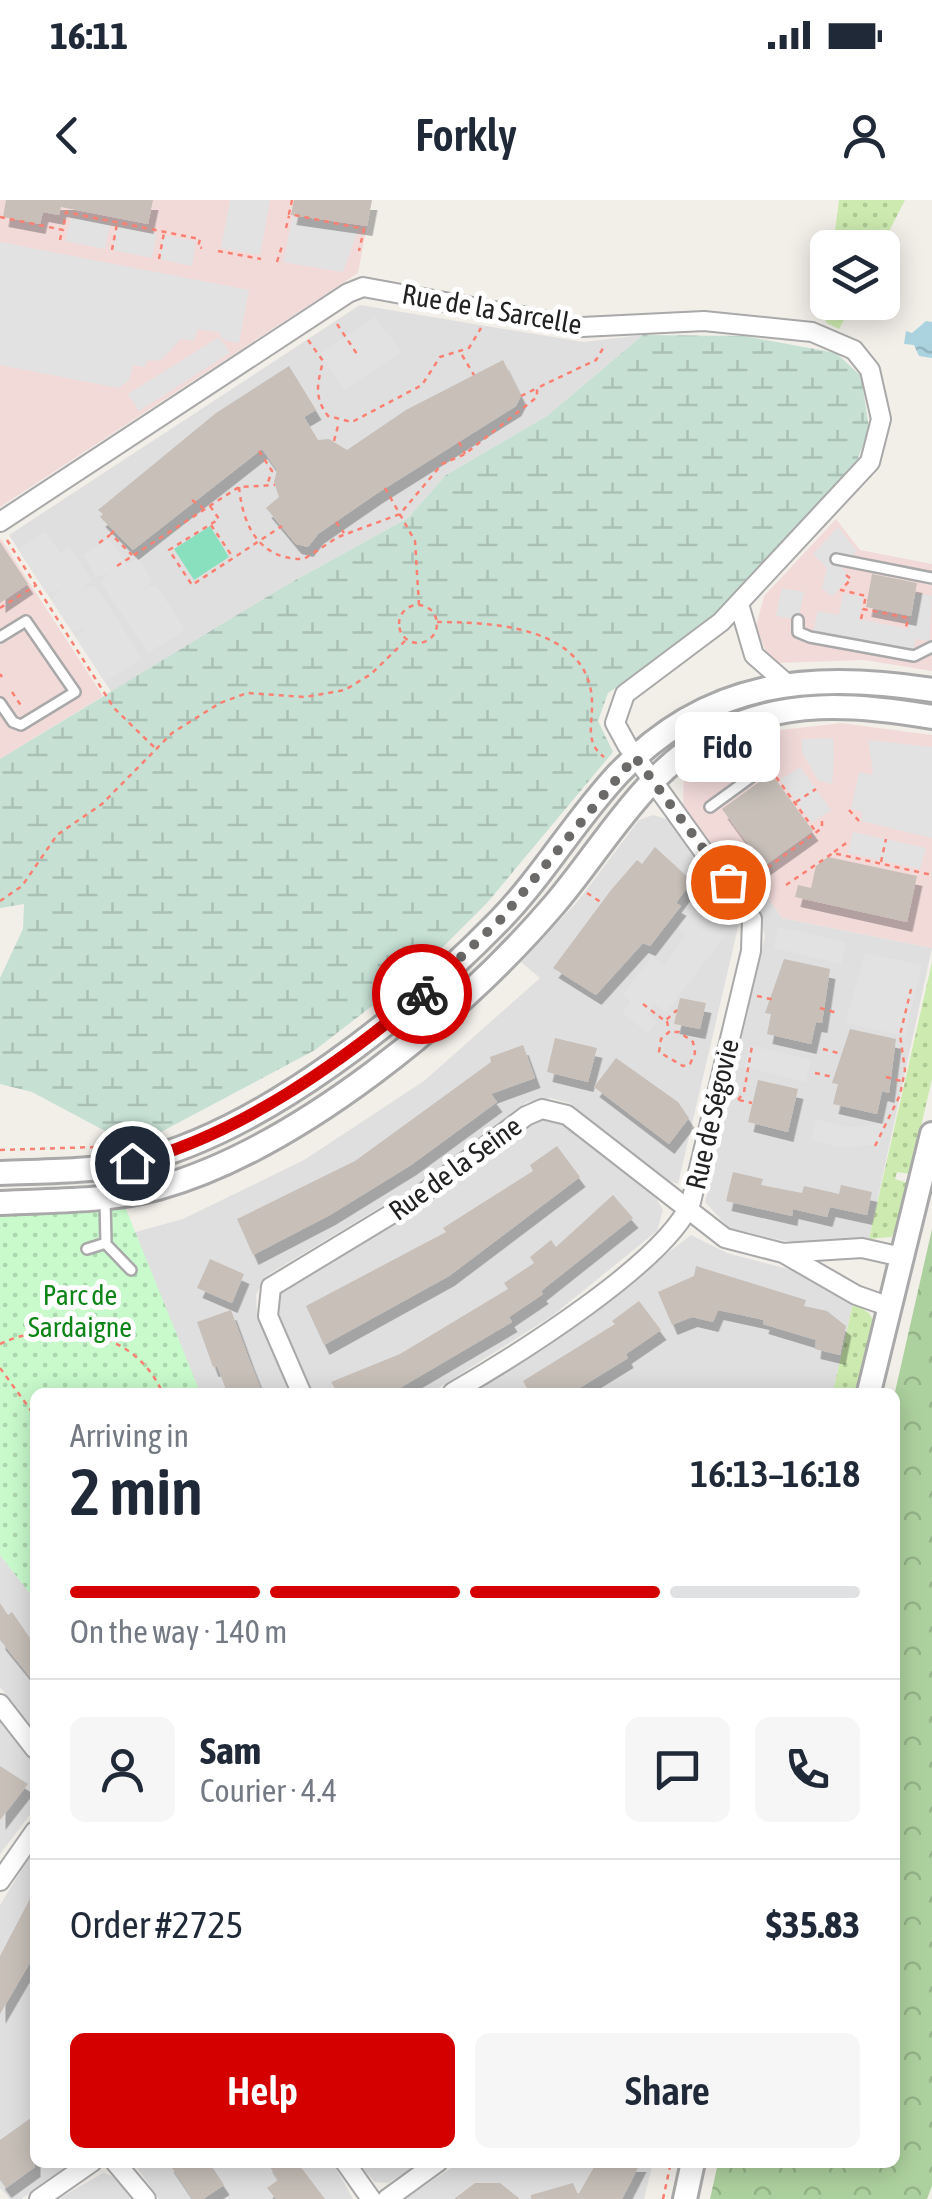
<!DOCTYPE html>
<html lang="en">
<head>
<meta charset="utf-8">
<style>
	:root { --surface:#fff; --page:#f6f6f7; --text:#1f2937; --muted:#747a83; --line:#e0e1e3; --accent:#d40000 }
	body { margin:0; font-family:"Asap Condensed",sans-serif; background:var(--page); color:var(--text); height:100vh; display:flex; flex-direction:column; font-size:38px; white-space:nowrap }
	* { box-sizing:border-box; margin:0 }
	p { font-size:32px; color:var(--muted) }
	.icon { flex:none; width:55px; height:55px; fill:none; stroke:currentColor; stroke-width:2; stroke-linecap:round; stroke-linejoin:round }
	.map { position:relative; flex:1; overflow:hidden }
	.details { position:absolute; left:30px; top:1188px; width:870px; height:780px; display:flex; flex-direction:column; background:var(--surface); border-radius:15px; box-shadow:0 5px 25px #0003 }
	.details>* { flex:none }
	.controls { position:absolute; left:810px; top:30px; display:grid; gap:20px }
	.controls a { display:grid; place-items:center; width:90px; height:90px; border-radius:15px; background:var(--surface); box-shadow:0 5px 25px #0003; font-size:50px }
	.pin { position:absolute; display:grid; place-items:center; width:85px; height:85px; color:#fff; margin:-42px; border:5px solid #fff; border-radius:50%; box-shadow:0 2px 10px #0007 }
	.courier { position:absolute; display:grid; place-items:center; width:100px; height:100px; margin:-50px; border:8px solid #d40000; border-radius:50%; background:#fff; color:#222; box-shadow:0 2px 12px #0007 }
	.bubble { position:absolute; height:70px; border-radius:15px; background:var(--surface); box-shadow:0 5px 25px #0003; font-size:32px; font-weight:600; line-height:70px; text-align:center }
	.head em { font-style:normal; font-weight:600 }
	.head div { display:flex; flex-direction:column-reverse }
	.head { display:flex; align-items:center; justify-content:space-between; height:170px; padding:0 40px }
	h1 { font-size:65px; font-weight:600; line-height:75px }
	.bar { display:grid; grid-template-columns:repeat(4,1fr); gap:15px 10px; align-content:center; height:120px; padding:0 40px }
	.bar i { height:12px; border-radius:8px; background:var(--line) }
	.bar .active { background:var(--accent) }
	.bar p { grid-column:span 4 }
	.line { display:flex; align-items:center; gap:25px; padding:0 40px; border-top:2px solid var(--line) }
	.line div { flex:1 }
	.round { display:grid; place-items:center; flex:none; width:105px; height:105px; border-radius:15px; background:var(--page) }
	.cta { display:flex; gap:20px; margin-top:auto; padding:20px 40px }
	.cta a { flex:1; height:115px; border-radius:15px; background:var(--accent); color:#fff; font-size:40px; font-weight:600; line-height:115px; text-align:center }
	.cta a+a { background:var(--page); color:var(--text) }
	.status { display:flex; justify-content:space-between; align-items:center; height:70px; padding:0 50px; background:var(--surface); direction:ltr }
	.status svg { height:28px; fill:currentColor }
	header { display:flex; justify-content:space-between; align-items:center; height:130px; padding:0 40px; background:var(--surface); font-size:45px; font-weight:600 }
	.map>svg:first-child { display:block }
</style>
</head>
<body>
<div class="status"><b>16:11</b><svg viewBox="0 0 49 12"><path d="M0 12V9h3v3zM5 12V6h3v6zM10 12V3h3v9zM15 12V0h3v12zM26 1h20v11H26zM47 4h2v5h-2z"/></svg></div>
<header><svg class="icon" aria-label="back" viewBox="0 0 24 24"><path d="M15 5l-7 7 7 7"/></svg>Forkly<svg class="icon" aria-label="person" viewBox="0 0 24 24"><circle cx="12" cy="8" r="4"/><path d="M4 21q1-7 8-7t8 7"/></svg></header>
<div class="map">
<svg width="932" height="1999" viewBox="0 0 932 1999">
	<defs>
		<pattern id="grass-dots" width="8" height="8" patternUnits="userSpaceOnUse" patternTransform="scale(2.5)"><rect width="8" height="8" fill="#cdebb0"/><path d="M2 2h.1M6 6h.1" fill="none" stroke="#b0c997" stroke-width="1.8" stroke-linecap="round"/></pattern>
		<pattern id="forest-crowns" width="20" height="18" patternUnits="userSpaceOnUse" patternTransform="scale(2.5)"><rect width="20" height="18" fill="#add19e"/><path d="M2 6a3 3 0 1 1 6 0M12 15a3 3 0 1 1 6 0" fill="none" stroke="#95b388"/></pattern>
		<pattern id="wetland-marsh" width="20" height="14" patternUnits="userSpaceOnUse" patternTransform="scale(2.5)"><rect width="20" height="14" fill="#c6e0d4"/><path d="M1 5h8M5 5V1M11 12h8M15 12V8" fill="none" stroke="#aac0b6"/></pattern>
		<pattern id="park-dots" width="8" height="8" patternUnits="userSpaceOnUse" patternTransform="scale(2.5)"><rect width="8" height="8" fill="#c8facc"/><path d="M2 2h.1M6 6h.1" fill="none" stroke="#acd6af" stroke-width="1.8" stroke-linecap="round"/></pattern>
		<pattern id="water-ripples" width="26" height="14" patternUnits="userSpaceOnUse" patternTransform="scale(2.5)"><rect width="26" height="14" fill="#aad3df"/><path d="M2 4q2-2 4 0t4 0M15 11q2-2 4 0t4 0" fill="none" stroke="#92b5bf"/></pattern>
		<filter id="shadow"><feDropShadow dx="5.5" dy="10" stdDeviation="0" flood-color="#0004"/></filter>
	</defs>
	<rect width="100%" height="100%" fill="#f2efe9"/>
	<!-- residential -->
	<path fill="#e0dfdf" d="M360,105L583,142L643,135L547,216L446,275L408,318L283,387L112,493L9,335Z
		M653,615L669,620L740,719L678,984L664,979L571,904L551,898L527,902L430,977L266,1076L256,1095L257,1113L289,1192H200L132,1033L183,1019L304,960L424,881L540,778L521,762L578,701L639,620Z
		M768,698L782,718L932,748L869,1039L800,1043L775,1039L729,1028L705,1002L765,736L756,705Z
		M548,918L561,923L656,998L663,1010L657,1031L552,1116L432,1192H312L277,1111L282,1090L403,1020L533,923Z
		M691,1035L727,1053L796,1071L853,1103L833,1192H473L570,1128Z
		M0,1355L35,1400V1531L0,1487Z
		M0,1521L35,1565V1608L0,1654Z
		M35,1648V1962L73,1963L21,1999H10L0,1988V1705Z
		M134,1963H333L353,1999H159Z
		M358,1963H420L388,1983L375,1982Z
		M459,1963L539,1968L555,1963H653L644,1999H405Z
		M103,1973L115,1977L133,1999H58Z"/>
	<!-- commercial -->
	<path fill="#f2dad9" d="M0,0H372L358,73L0,307Z
		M836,319L860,350L932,364V471L864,460L777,463L766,452L756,426L764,396Z
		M1,339L103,496L0,559V340Z
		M841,523L932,535V748L782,718L768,698L756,705L683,604L684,575L736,544L781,530Z"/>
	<!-- grass -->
	<path fill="url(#grass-dots)" d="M839,0H905L881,47H833Z
		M827,66L828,102L853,103L839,129L827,123L819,111Z
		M932,762V879L910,974L897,972L895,979L908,983L901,1022L891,1037L869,1039Z
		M853,1103L869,1113L876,1125L858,1192H833Z"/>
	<!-- forest -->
	<path fill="url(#forest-crowns)" d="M932,1029V1986L927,1999H710L718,1963L895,1962V1192Z"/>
	<!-- wetland -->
	<path fill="url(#wetland-marsh)" d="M643,135L744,136L836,153L861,176L869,228L857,261L844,279L696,433L608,493L598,521L613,552L487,703L424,766L315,850L159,933L122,940L32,892L0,884V778L23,729L24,704L0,708V559L283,387L408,318L446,275L547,216Z"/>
	<!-- park -->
	<path fill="url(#park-dots)" d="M126,1009L200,1192H35V1400L0,1355V1016Z"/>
	<!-- pitch -->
	<path fill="#88e0be" d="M210,326L229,357L194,380L174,349Z"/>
	<!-- parking -->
	<path fill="#e2e2e2" d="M230,0H270L260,55L221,48Z
		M293,15L359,28L343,72L283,62Z
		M71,17L110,24L105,49L65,41Z
		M117,26L157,34L152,58L112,50Z
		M163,35L196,41L192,66L159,59Z
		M0,42L249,90L239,143L224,140L218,132L198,129L194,141L181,139L161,160L147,161L145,167L133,165L129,180L119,188L0,165Z
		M375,117L402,152L345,190L320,153Z
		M219,137L230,153L139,211L128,194Z
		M838,327L857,351L841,367L850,377L832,397L822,388L827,368L813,354Z
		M45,332L60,353L69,347L92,380L83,389L95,385L142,458L105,482L76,437L86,428L72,432L51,399L61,389L47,394L18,349Z
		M109,339L126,364L138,358L152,381L143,391L156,385L185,430L148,453L100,382L110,373L96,377L83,355Z
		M782,388L804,392L798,420L776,416Z
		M843,393L863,397L859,419L908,429L915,393L932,396L929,441L916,439L913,452L813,432L818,411L839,415Z
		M833,538L834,560L832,584L818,580L802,552V539Z
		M868,540L932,547V638L861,621L862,612L851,609L859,572L871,575L873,571Z
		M800,567L831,610L812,623L780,580Z
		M853,632L926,648L920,669L848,653Z
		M694,705L730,730L666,812L654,804L647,814L657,823L648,833L622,813L631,802L622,795L652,757L664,765L686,735L676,726Z
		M778,727L846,742L841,764L774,748Z
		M865,753L922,765L905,836L845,823Z
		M749,845L811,860L806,882L744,867Z
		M816,919L849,927L884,924L879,945L839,947L811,940Z"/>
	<!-- water -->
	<path fill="url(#water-ripples)" d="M926,121L932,122V158L919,156L914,145L904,144L906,131L912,133Z"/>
	<!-- building -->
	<path fill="#c7bfb8" filter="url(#shadow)" d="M6,0H153L148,24L61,7L59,15L43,12L40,24L3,17Z
		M294,0H372L367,26L291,15Z
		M503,160L521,196L516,206L376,294L318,334L308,347L296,344L266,308L279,297L274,282L277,270L262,249L133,350L100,317L103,314L98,310L216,213L289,166L316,210L304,217L318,240L329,239L347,250L406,210Z
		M0,342L28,384L0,403Z
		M872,374L917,383L911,416L866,407Z
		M771,573L813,631L764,666L722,609Z
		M655,647L692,681L676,703L681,706L650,746L643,743L596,795L553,768L611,690L637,660L642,664Z
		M828,657L917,676L907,722L795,697L798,685L811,688L816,666Z
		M784,759L830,769L822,823L816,822L811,844L767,834L771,814L765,813Z
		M680,798L706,803L700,829L674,824Z
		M850,829L896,839L889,893L882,891L877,914L833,904L838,884L832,883Z
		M555,838L597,848L588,882L547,872Z
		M523,845L535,878L491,894L497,902L411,965L330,1015L253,1055L237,1019L355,961L491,862L490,857Z
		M616,858L678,902L689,918L669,944L594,887Z
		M758,880L798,889L788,932L748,922Z
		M557,946L580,977L449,1076L324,1145L306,1106L446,1032L443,1028L533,971L530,965Z
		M733,972L763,979L761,985L802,993L804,986L839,994L841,985L872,992L867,1015L830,1007L827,1017L793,1009L792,1016L726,1001Z
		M613,995L633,1018L541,1091L543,1094L509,1117L512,1122L393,1192H337L331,1182L400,1154L508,1089L504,1083L534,1063L530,1057L551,1040L556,1047Z
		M210,1059L244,1074L232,1103L197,1088Z
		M696,1066L806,1100L804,1106L827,1111L846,1126L840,1155L815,1149L816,1140L763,1124L764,1120L718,1110L713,1122L692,1117L672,1125L658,1092L694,1076Z
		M639,1101L661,1130L626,1154L628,1158L573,1192H529L523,1181L615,1124L612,1121Z
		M231,1110L249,1159L262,1192H227L217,1166L213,1167L197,1122Z
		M0,1403L8,1415L12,1412L35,1445V1483L0,1440Z
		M0,1566L28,1584L0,1620Z
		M35,1689V1754L0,1814V1756Z
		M35,1915V1967L6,1988L0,1980V1940Z
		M168,1962H209L224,1985L203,1999H193Z
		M267,1962H297L325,1999H276L267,1988L278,1980Z
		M597,1962H641L622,1999H531V1995L573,1983L578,1995Z
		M475,1983H500L520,1999H454Z"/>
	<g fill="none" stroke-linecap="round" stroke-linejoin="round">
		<!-- service casing -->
		<g stroke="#a9a9a9" stroke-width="14">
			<path id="service" d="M836,359L932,378
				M798,420V432L810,437L914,456L932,447
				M0,437L26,421L75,492L21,525L13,522L0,503
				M710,607L772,562
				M105,1000L106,1044L131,1070
				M87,1049L106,1043"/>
		</g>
		<!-- minor casing -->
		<g stroke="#a9a9a9" stroke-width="22">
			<path id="minor" d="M0,322L348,93L363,87L582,127L704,121L812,132L854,150L870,170L881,219L870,262L721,422L625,494L615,523L627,545L752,719L751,751L691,1002C666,1063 512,1158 453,1192
				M739,404L754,455L786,483
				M783,1053L856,1095L890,1107
				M301,1192L268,1116L271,1087L413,1001L526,916L542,909L567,915L725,1038L783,1053L862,1048L902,1057
				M0,1504L35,1549
				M0,1681L35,1631
				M115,1962L146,1999
				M345,1962L371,1999
				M39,1999L92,1962
				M387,1999L438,1962"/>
		</g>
		<!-- tertiary casing -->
		<g stroke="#a9a9a9" stroke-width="28">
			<path id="tertiary" d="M0,973C45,971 92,972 136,962C264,931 408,814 499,721C543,676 575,620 618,574C707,480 811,471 932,490
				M0,1003C52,1000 107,1002 158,988C297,949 460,815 553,706C603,648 642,573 711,536C783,498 855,504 932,517
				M869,1192L932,934
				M685,1999L693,1962"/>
		</g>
		<!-- path -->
		<path stroke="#fa8072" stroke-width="2.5" stroke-dasharray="5 5" stroke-linecap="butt" d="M292,0L289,14L364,29L359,51
			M0,17L63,30L66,12L200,39L198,47L202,48
			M286,28L289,16
			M60,40L62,31
			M112,50L117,24
			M218,51L261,59
			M159,59L164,33
			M277,62L282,46
			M337,124L357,154
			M308,140L323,161C318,183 313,196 328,216L352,222L422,185L440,157L469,148L481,128
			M462,155L474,175
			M521,196L535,189
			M334,241L339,222
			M459,242L465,254
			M259,251L272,271L267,285
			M239,287C243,327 260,360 304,359L338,337L400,314L442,264L465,254L537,197V188L596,160L605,145
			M385,288L415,341L419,405
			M192,300L203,308
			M210,306L219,319L169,350L192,385L282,326
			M336,322L344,333
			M211,325L232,356
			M114,331L111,334L132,355
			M7,340L114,508L155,548
			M99,343L110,335
			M117,366L239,287L275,285
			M846,375L851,379L841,390L866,396L863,409L908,418L906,428
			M399 424a19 19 0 1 1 38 0a19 19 0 1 1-38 0Z
			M0,408L35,386
			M861,419L863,411
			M437,422C491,422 589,426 592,501C593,523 584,542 604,557
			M0,474L2,477
			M12,492L22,507
			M776,577L816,632
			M796,602L816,589
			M849,610L859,621
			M834,652L849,641
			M881,662L886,639
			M767,668L822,628V620
			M786,685L833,653L932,675
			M587,693L602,703
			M0,701L22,686L57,635L102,604L172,533L220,503L247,493L305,497L345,490L371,474L406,440
			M757,796L775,800
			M643,804L665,821L677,810
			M820,808L837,813
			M667,821L669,832L661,839L659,852L683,866L690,864L695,853L693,842L679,832H669
			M823,849L838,853
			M815,873L833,877
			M886,877L901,881
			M738,900L744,892L752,846
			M739,900L752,903
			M875,946L900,895L905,870L900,835L912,785
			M0,950L95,947
			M0,1144C57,1117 135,1130 162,1192
			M0,1168L35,1216
			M663,1999L671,1962"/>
		<!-- service -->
		<use href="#service" stroke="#fff" stroke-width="9"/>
		<!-- minor -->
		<use href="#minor" stroke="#fff" stroke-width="18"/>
		<!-- tertiary -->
		<use href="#tertiary" stroke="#fff" stroke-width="22"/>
	</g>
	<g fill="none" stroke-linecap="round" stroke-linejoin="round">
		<!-- done -->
		<path stroke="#6b6a68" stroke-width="10" stroke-dasharray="0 18" d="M422,794L501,719L635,557L728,682"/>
		<!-- route -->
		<path stroke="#d40000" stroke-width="12" d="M132,963C239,935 339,864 422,794"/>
	</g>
	<g text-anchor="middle" stroke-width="10" stroke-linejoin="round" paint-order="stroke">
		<!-- street labels -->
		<g font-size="28" fill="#222" stroke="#fff">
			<text transform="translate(492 109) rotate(10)" y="10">Rue de la Sarcelle</text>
			<text transform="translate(712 914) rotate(-77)" y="10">Rue de Ségovie</text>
			<text transform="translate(455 968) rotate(-36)" y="10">Rue de la Seine</text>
		</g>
		<!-- park labels -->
		<g font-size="28" fill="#0c8416" stroke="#fff">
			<text x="80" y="1105">Parc de<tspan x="80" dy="32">Sardaigne</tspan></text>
		</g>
	</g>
</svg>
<div class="controls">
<a><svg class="icon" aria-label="layers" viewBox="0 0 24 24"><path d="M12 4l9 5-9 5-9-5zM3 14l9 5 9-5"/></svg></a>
</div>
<div class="pin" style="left:728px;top:682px;background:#ea580c"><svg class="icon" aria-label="bag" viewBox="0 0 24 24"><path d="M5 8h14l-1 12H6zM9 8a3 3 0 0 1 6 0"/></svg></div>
<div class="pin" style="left:132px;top:963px;background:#1f2937"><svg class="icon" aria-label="home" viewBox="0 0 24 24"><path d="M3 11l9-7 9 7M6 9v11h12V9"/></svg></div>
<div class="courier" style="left:422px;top:794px"><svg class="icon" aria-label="bike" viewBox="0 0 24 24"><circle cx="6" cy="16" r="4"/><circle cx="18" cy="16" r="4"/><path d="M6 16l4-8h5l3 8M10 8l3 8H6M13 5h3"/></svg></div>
<div class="bubble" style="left:675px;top:512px;width:105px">Fido</div>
<section class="details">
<div class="head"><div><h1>2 min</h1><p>Arriving in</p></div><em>16:13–16:18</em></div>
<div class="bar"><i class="active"></i><i class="active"></i><i class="active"></i><i></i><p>On the way · 140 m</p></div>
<div class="line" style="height:180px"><a class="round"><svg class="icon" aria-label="person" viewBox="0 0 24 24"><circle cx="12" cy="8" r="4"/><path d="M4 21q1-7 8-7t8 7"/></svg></a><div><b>Sam</b><p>Courier · 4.4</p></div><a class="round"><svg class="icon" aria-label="chat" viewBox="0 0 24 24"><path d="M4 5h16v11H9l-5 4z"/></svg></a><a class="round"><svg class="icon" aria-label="phone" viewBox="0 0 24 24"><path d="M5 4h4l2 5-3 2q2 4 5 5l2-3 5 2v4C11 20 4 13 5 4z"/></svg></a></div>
<div class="line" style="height:130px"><div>Order #2725</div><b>$35.83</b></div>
<div class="cta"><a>Help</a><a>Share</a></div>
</section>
</div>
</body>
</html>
